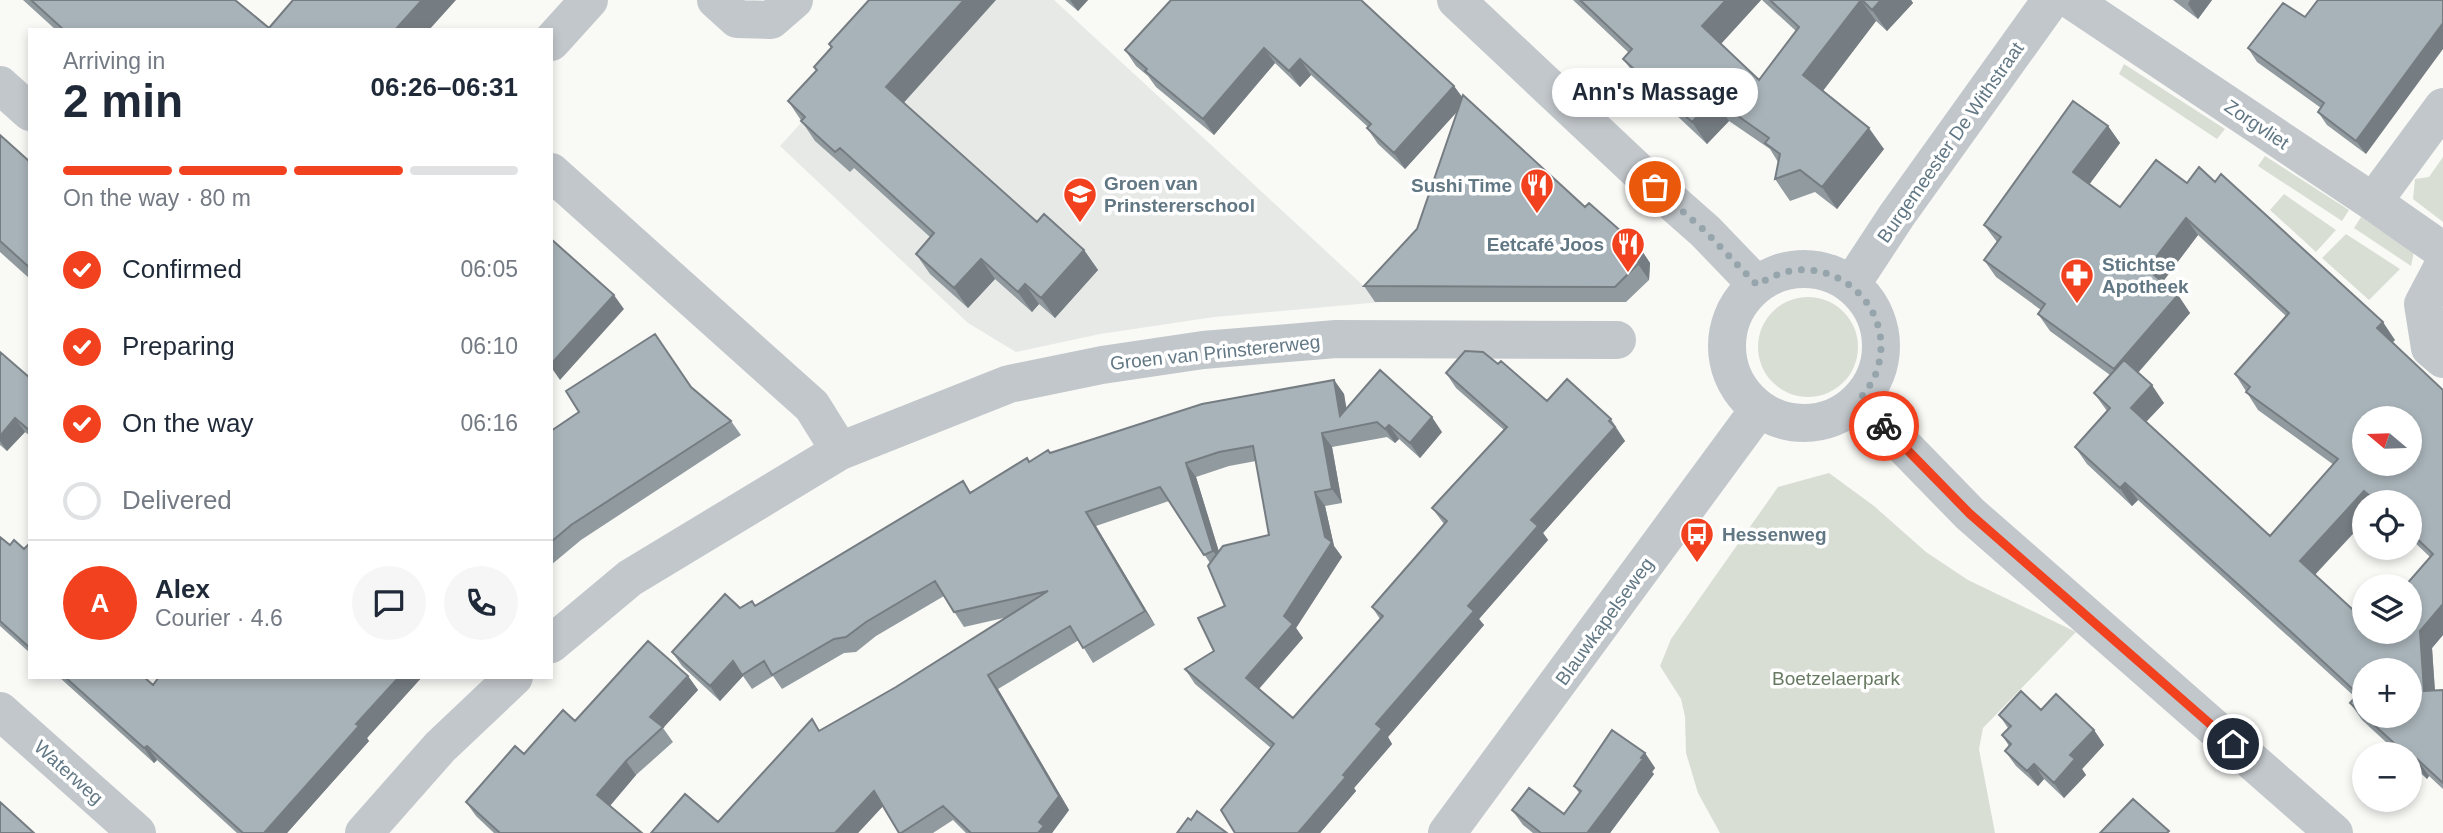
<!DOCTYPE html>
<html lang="en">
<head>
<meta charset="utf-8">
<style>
	:root { --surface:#fff; --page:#f6f6f7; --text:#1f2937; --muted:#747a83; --line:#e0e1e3; --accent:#f1411e }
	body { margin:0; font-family:Helvetica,sans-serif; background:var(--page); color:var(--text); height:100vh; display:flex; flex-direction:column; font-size:26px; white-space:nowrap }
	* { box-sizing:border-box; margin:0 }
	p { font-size:23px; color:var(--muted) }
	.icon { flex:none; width:38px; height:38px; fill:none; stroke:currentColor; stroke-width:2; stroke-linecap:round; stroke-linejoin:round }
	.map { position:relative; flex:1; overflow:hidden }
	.side { position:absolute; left:28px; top:28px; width:525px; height:651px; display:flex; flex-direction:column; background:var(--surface); border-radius:0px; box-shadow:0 4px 10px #0003 }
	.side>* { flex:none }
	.needle { width:46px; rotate:289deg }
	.controls { position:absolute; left:2352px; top:406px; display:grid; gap:14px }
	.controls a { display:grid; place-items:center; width:70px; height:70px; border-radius:50%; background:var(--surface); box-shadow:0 4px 10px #0003; font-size:35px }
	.pin { position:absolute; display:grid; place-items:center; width:60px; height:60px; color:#fff; margin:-30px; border:4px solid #fff; border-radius:50%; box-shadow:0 2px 7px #0007 }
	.courier { position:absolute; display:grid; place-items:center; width:70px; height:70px; margin:-35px; border:5px solid #f1411e; border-radius:50%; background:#fff; color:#222; box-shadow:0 2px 9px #0007 }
	.bubble { position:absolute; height:49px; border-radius:24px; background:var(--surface); box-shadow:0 4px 10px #0003; font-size:23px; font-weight:600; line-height:49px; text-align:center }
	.summary em { font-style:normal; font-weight:600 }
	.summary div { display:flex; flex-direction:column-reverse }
	.summary { display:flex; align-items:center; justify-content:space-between; height:119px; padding:0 35px }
	h1 { font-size:46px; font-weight:600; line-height:52px }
	.bar { display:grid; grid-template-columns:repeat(4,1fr); gap:10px 7px; align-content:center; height:84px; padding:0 35px }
	.bar i { height:9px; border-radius:5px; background:var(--line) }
	.bar .selected { background:var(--accent) }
	.bar p { grid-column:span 4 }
	.line { display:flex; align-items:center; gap:18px; padding:0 35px; border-top:2px solid var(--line) }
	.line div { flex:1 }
	.round { display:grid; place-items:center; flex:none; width:74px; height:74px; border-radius:37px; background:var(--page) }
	ol { padding:0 35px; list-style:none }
	li { display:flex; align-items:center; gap:21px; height:77px }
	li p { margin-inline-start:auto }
	li .icon { padding:7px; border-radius:50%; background:var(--accent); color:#fff; stroke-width:4 }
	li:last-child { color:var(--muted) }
	li i { width:38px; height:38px; border:4px solid var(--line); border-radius:50% }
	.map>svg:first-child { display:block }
</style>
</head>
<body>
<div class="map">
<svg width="2443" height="833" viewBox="0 0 2443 833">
	<rect width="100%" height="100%" fill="#f9f9f6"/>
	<!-- built -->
	<path fill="#e7e9e7" d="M901,0H1054L1381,302L1214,317L1100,334L1016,352L968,323L780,146L831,90Z"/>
	<!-- green -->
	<path fill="#d9ded5" d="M2124,64L2225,129L2217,139L2119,74Z
		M2265,156L2349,210L2342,221L2258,166Z
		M2443,157V222L2413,199L2415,179L2429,177Z
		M2284,194L2336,230L2316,252L2270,210Z
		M2361,217L2414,252L2411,266L2354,228Z
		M2346,234L2400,269L2369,300L2322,258Z
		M1758 347a50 50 0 1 1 100 0a50 50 0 1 1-100 0Z
		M1829,473L1874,506L1926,552L1968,580L2076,632L1983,728L1979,749L1995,833H1720L1698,793L1686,753L1685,717L1681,699L1660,666L1671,639L1778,487Z"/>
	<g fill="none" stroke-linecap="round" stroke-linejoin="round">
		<!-- minor -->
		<path stroke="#c2c7cb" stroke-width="38" d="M716,0L737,19L771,20L794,0
			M1456,0L1655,187L1705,231L1757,285
			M2071,0L2373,202L2443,251
			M551,42L589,0
			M0,85L30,112
			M551,172L812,406L840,451
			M2373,202L2443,107
			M2443,266L2423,304L2430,348L2443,359
			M1727 346a77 77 0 1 1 154 0a77 77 0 1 1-154 0Z
			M1851,285L1897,215L2051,0
			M1859,400L1970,514L2334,833
			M551,644L630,578L840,451L1009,384L1102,365L1203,350L1336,339L1617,340
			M0,711L137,833
			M364,833L440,747L514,677
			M1447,833L1759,409"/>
	</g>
	<!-- wall -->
	<path fill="#909a9f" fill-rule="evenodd" d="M23,0H235L269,28L429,30H56Z
		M1065,0H1088L1078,11Z
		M1171,0L1454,86L1462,98L1585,207L1640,248L1650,263L1649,280L1626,302H1375L1364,286L1417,229L1458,110L1405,169L1378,144L1367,128L1368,127L1311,75L1300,87L1275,63L1214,135L1156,87L1148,76L1136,66L1125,50Z
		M1573,0H1761L1721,44L1759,80L1796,31L1762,0H1911L1913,3L1887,31L1876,21L1823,91L1884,149L1837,209L1815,192L1790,201L1775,179L1778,162L1770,149L1729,121L1707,144L1639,80L1623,59L1629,53Z
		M2173,0H2212L2198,19Z
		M2305,17L2366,154L2327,125L2318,112L2321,108L2257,62L2248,48Z
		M829,44L904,103L1037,222L1084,250L1098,270L1055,318L1039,304L1032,312L995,279L968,308L930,274L916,254L930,237L854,168L850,172L815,141L788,101L816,71L814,67L831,47Z
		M2108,126L2120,143L2089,184L2120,207L2156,160L2395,340L2392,342L2443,390V635L2432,648L2435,690H2443V789L2429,776L2427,779L2410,764V754H2399L2362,720L2350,703L2355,697L2138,500L2132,506L2087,464L2075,447L2107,411L2094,393L2110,375L2050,331L2038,314L2041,310L1996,277L1984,260L1997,242L1984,225ZM2198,235L2286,316L2235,374L2258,410L2334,465L2270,536L2146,422L2164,403L2138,373L2190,313L2178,295L2162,282ZM2364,502H2410V538L2430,557L2364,632L2315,575Z
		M0,135L30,162V279L0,252Z
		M0,352L30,378V436L25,432L7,451L0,445Z
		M1498,364L1547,401L1611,419L1625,441L1543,533L1548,540L1479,619L1484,625L1388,737L1392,744L1354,788L1356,791L1320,833H1235L1271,748L1195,684L1185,669L1214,651L1225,606L1210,563L1169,501L1096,526L1155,625L1093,663L1079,640L998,689L1069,810L1052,833H966L953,820L933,833H899L883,806L858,833H651L718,822L820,730L896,687L1008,617L964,627L944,596L876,636L856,652L844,653L782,689L773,676L752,689L743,676L720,701L682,666L672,652L740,608L755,605L963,481L970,492L1029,462L1051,453L1334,380L1344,394L1346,409L1442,432L1420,458L1399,439L1395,443L1387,437L1332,447L1342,503L1325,506L1334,546L1342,557L1296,628L1303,638L1259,689L1293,718L1380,619L1372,607L1444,524L1432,508L1504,430L1456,388L1446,373ZM1256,461L1269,535L1219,552L1196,477L1229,466Z
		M692,388L731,421L741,435L581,540L551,565V431Z
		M0,537L10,545L24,549L30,543V653L0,626Z
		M688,676L698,690L663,728L673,742L636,775L610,806L642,833H494L476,816L466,802L524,754L575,721Z
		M59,677H144L153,685L159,677H422L367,738L369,741L287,833H237L157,760L154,763Z
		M2041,710L2094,730L2104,745L2082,769L2086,775L2064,798L2044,779L2038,786L2016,766L2005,751L2009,746L2002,735L2008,728L1999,715Z
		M1645,753L1655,768L1652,772L1654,774L1610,833H1533L1523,825L1512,810L1564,814L1580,794L1574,786Z"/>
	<!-- shaded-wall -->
	<path fill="#767d82" d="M422,0H456L429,30H395Z
		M964,0H996L900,107L886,87Z
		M1070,0H1088L1078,11Z
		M1726,0H1761L1717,48L1702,26Z
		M1861,0L1876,21L1818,97L1803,75Z
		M1881,0H1911L1913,3L1887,31L1872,10Z
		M2190,0H2212L2198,19L2188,4Z
		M2443,23V49L2366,154L2356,141Z
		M1264,48L1275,63L1214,135L1203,119Z
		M1300,59L1311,75L1300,87L1289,71Z
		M1454,86L1466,102L1405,169L1394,153Z
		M1714,99L1729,121L1707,144L1692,122Z
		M2108,126L2120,143L2086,189L2073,172Z
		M1869,128L1884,149L1837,209L1822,187Z
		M2186,218L2198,235L2159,287L2147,269Z
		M1640,248L1650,263L1649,280L1638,264Z
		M1084,250L1098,270L1055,318L1041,298Z
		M981,259L995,279L968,308L954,288Z
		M1025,284L1039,304L1032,312L1018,292Z
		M614,295L624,309L560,380L551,367V364Z
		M2178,295L2190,313L2126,386L2114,369Z
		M2383,322L2395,340L2389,346L2377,328Z
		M1334,380L1344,394L1350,428L1340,416Z
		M2152,385L2164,403L2143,425L2131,408Z
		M1432,417L1442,432L1420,458L1410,443Z
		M15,418L25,432L7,451L0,441V436Z
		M1389,425L1399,439L1395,443L1385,429Z
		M1615,427L1625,441L1543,533L1548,540L1479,619L1484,625L1388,737L1392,744L1354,788L1356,791L1320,833H1298L1343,775L1376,724L1531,520Z
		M1322,433L1332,447L1342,503L1332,489Z
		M1186,463L1196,477L1223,565L1213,551Z
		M2125,483L2138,500L2132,506L2120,488Z
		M2364,491L2373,502H2364V522L2312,578L2300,561Z
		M1315,492L1325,506L1334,546L1342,557L1296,628L1303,638L1256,692L1246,678L1325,537Z
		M1086,512L1096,526L1155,625L1145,611Z
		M2443,604V635L2432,648L2436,709L2424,691L2420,631Z
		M733,661L743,676L720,701L710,686Z
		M988,675L998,689L1069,810L1052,833H1038L1039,822Z
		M688,676L698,690L663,728L650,717Z
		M399,677H422L367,738L369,741L287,833H264L356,724Z
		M2094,730L2104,745L2082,769L2086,775L2064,798L2054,783L2070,755Z
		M147,746L157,760L154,763L144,748Z
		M1645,753L1655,768L1652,772L1654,774L1610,833H1588Z
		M2417,759L2429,776L2427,779L2414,762Z
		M626,761L636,775L607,809L597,795Z
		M2034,764L2044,779L2038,786L2027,771Z
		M874,791L884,805L858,833H835Z"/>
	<!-- building -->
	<path fill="#a8b3b9" stroke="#767d82" stroke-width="2" fill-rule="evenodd" d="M31,0H235L269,28L293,0H422L395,30H64Z
		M869,0H964L886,87L1037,222L1044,214L1084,250L1041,298L1025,284L1018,292L981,259L954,288L916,254L934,233L840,148L835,152L801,121L805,117L788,101L817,70L814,67L832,47L829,44Z
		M1171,0H1361L1454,86L1394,153L1367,128L1371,124L1300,59L1289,71L1264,48L1203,119L1145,71L1147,69L1125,50Z
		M1580,0H1726L1702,26L1759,80L1799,27L1770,0H1861L1803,75L1869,128L1822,187L1800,170L1775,179L1780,154L1765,143L1769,138L1714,99L1692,122L1623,59L1632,49Z
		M1862,0H1881L1872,10Z
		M2318,0H2443V23L2356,141L2318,112L2324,103L2248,48L2283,3L2305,17Z
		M1463,95L1585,207L1589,203L1640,248L1638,264L1615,287L1364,286L1417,229Z
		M2073,101L2108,126L2073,172L2120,207L2156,160L2187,183L2199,167L2215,182L2221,174L2383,322L2377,328L2443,390V604L2420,631L2424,691L2443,690V783L2417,759L2414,762L2410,758V754H2406L2350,703L2358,694L2289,630L2125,483L2120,488L2075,447L2110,408L2094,393L2124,360L2152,385L2131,408L2270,536L2338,459L2246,392L2250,387L2235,374L2289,313L2186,218L2147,269L2178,295L2114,369L2038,314L2045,304L1984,260L2001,237L1984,225ZM2364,418H2410V464H2364ZM2364,491L2377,502H2410V532L2433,554L2405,586H2410V632H2364V620L2300,561ZM2364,670H2410V716H2364Z
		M0,135L30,162V268L0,241Z
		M551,239L614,295L551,364Z
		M655,334L691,387L731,421L571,525L551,542V431L579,412L566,391Z
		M1465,351L1483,352L1498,364L1501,361L1547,401L1567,379L1611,419L1609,421L1615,427L1531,520L1538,526L1468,606L1474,611L1376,724L1382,729L1343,775L1346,777L1298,833H1235L1221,810L1274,744L1185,669L1214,651L1198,618L1225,606L1208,566L1223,546L1269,535L1253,446L1219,452L1186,463L1213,551L1204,555L1160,487L1086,512L1145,611L1083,648L1070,626L988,675L1059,796L1039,822L1044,826L1038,833H971L943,806L901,833H899L874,791L835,833H651L685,794L718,822L812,719L819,731L896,687L1048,591L954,612L935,581L866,622L846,637L834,639L772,675L764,661L742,675L733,661L710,686L672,652L725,594L740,608L752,601L755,606L963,481L970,493L1027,458L1029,462L1048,450L1050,453L1202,404L1334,380L1340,416L1380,370L1432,417L1410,443L1389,425L1385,429L1377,422L1322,433L1332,489L1315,492L1325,537L1332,542L1284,616L1293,624L1246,678L1293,718L1383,616L1372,607L1447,521L1432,508L1507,427L1446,373Z
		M0,352L30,378V431L15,418L0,436Z
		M0,537L10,545L14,540L24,549L30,543V648L0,621Z
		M648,641L688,676L650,717L663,727L626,761L597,795L642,833H500L466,802L515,746L524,754L563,710L575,721Z
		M65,677H144L153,685L159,677H399L356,724L359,726L264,833H243L147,746L144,748Z
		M2021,691L2041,710L2056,694L2094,730L2070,755L2075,759L2054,783L2034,764L2027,771L2005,751L2011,744L2002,735L2011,726L1999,715Z
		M1612,730L1645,753L1641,758L1643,759L1588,832L1589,833H1541L1512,810L1529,788L1564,814L1581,791L1574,786Z
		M2133,799L2169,831L2167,833H2100Z
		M0,802L34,833H0Z
		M1197,811L1227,833H1177L1188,818L1191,820Z"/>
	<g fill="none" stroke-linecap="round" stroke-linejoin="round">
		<!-- done -->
		<path stroke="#96a4ac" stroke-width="7" stroke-dasharray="0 12.6" d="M1655,187L1705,231L1757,285C1769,278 1782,271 1797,270C1847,266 1891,312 1879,363C1876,378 1868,389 1859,400L1884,426"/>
		<!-- route -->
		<path stroke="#f1411e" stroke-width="9" d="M1884,426L1970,514L2233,744"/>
	</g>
	<!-- icons -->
	<defs>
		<g id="restaurant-pin" transform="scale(1.75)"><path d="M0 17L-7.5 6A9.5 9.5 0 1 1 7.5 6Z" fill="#f1411e" stroke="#fff"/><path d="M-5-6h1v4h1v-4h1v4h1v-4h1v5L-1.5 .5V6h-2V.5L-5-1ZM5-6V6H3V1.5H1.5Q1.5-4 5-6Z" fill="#fff"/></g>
		<g id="school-pin" transform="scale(1.75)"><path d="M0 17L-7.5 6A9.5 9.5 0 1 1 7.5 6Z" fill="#f1411e" stroke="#fff"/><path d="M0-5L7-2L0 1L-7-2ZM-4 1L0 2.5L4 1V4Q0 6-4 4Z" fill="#fff"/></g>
		<g id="pharmacy-pin" transform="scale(1.75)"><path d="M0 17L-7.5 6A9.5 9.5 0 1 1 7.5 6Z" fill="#f1411e" stroke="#fff"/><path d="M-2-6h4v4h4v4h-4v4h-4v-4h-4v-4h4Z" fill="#fff"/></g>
		<g id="bus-pin" transform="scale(1.75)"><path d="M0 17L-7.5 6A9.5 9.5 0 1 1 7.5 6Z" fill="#f1411e" stroke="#fff"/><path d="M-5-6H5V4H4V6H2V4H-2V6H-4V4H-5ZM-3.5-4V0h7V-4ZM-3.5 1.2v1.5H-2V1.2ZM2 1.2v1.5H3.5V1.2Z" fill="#fff"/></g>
	</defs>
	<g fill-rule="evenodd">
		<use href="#restaurant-pin" x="1537" y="185"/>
		<use href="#school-pin" x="1080" y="194"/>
		<use href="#restaurant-pin" x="1628" y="244"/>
		<use href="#pharmacy-pin" x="2077" y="275"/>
		<use href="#bus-pin" x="1697" y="534"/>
	</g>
	<g text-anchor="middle" stroke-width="7" stroke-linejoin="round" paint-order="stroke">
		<!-- street labels -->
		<g font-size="19" fill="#617784" stroke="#fff">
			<text transform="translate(2257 124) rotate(34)" y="7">Zorgvliet</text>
			<text transform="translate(1950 142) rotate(-55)" y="7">Burgemeester De Withstraat</text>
			<text transform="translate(1215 352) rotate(-6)" y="7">Groen van Prinstererweg</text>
			<text transform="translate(1604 621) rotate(-54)" y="7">Blauwkapelseweg</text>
			<text transform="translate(69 772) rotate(42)" y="7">Waterweg</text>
		</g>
		<!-- poi labels -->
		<g font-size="19" font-weight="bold" fill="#617784" stroke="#fff" text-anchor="start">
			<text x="1104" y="190">Groen van<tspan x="1104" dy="22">Prinstererschool</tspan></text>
			<text x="1512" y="192" text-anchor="end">Sushi Time</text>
			<text x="1604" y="251" text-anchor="end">Eetcafé Joos</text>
			<text x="2102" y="271">Stichtse<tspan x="2102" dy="22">Apotheek</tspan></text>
			<text x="1722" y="541">Hessenweg</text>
		</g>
		<!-- park labels -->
		<g font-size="19" fill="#677a61" stroke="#fff">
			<text x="1836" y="685">Boetzelaerpark</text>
		</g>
	</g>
</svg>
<div class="controls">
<a><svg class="needle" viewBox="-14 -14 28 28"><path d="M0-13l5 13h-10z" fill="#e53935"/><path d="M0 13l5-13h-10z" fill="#747a83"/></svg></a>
<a><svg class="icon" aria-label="locate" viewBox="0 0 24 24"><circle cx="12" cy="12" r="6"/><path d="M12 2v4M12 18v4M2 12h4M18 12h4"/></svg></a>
<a><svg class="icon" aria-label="layers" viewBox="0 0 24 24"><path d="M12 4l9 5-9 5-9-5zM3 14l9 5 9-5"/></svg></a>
<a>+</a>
<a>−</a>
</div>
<div class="pin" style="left:1655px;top:187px;background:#ea580c"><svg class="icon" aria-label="bag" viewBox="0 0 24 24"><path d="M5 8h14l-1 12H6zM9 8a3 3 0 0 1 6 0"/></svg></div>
<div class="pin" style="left:2233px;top:744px;background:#1f2937"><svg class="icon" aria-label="home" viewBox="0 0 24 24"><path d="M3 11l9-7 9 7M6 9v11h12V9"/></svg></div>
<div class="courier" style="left:1884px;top:426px"><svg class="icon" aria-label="bike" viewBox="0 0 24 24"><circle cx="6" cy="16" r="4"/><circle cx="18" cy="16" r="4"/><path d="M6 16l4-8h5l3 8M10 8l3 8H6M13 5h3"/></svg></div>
<div class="bubble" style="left:1552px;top:68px;width:206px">Ann's Massage</div>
<section class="side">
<div class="summary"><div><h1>2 min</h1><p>Arriving in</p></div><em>06:26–06:31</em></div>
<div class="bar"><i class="selected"></i><i class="selected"></i><i class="selected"></i><i></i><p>On the way · 80 m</p></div>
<ol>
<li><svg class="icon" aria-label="check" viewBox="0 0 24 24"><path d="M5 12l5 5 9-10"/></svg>Confirmed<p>06:05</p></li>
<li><svg class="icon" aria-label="check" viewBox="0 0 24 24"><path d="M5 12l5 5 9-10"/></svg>Preparing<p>06:10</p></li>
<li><svg class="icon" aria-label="check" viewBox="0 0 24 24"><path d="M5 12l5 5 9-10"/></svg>On the way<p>06:16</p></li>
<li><i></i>Delivered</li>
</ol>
<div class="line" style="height:126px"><b class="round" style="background:var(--accent);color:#fff">A</b><div><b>Alex</b><p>Courier · 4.6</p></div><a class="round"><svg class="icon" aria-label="chat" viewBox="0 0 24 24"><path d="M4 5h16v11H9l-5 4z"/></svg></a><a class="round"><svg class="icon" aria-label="phone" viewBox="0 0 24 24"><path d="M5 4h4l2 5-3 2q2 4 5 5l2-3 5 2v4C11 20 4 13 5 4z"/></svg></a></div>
</section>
</div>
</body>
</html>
